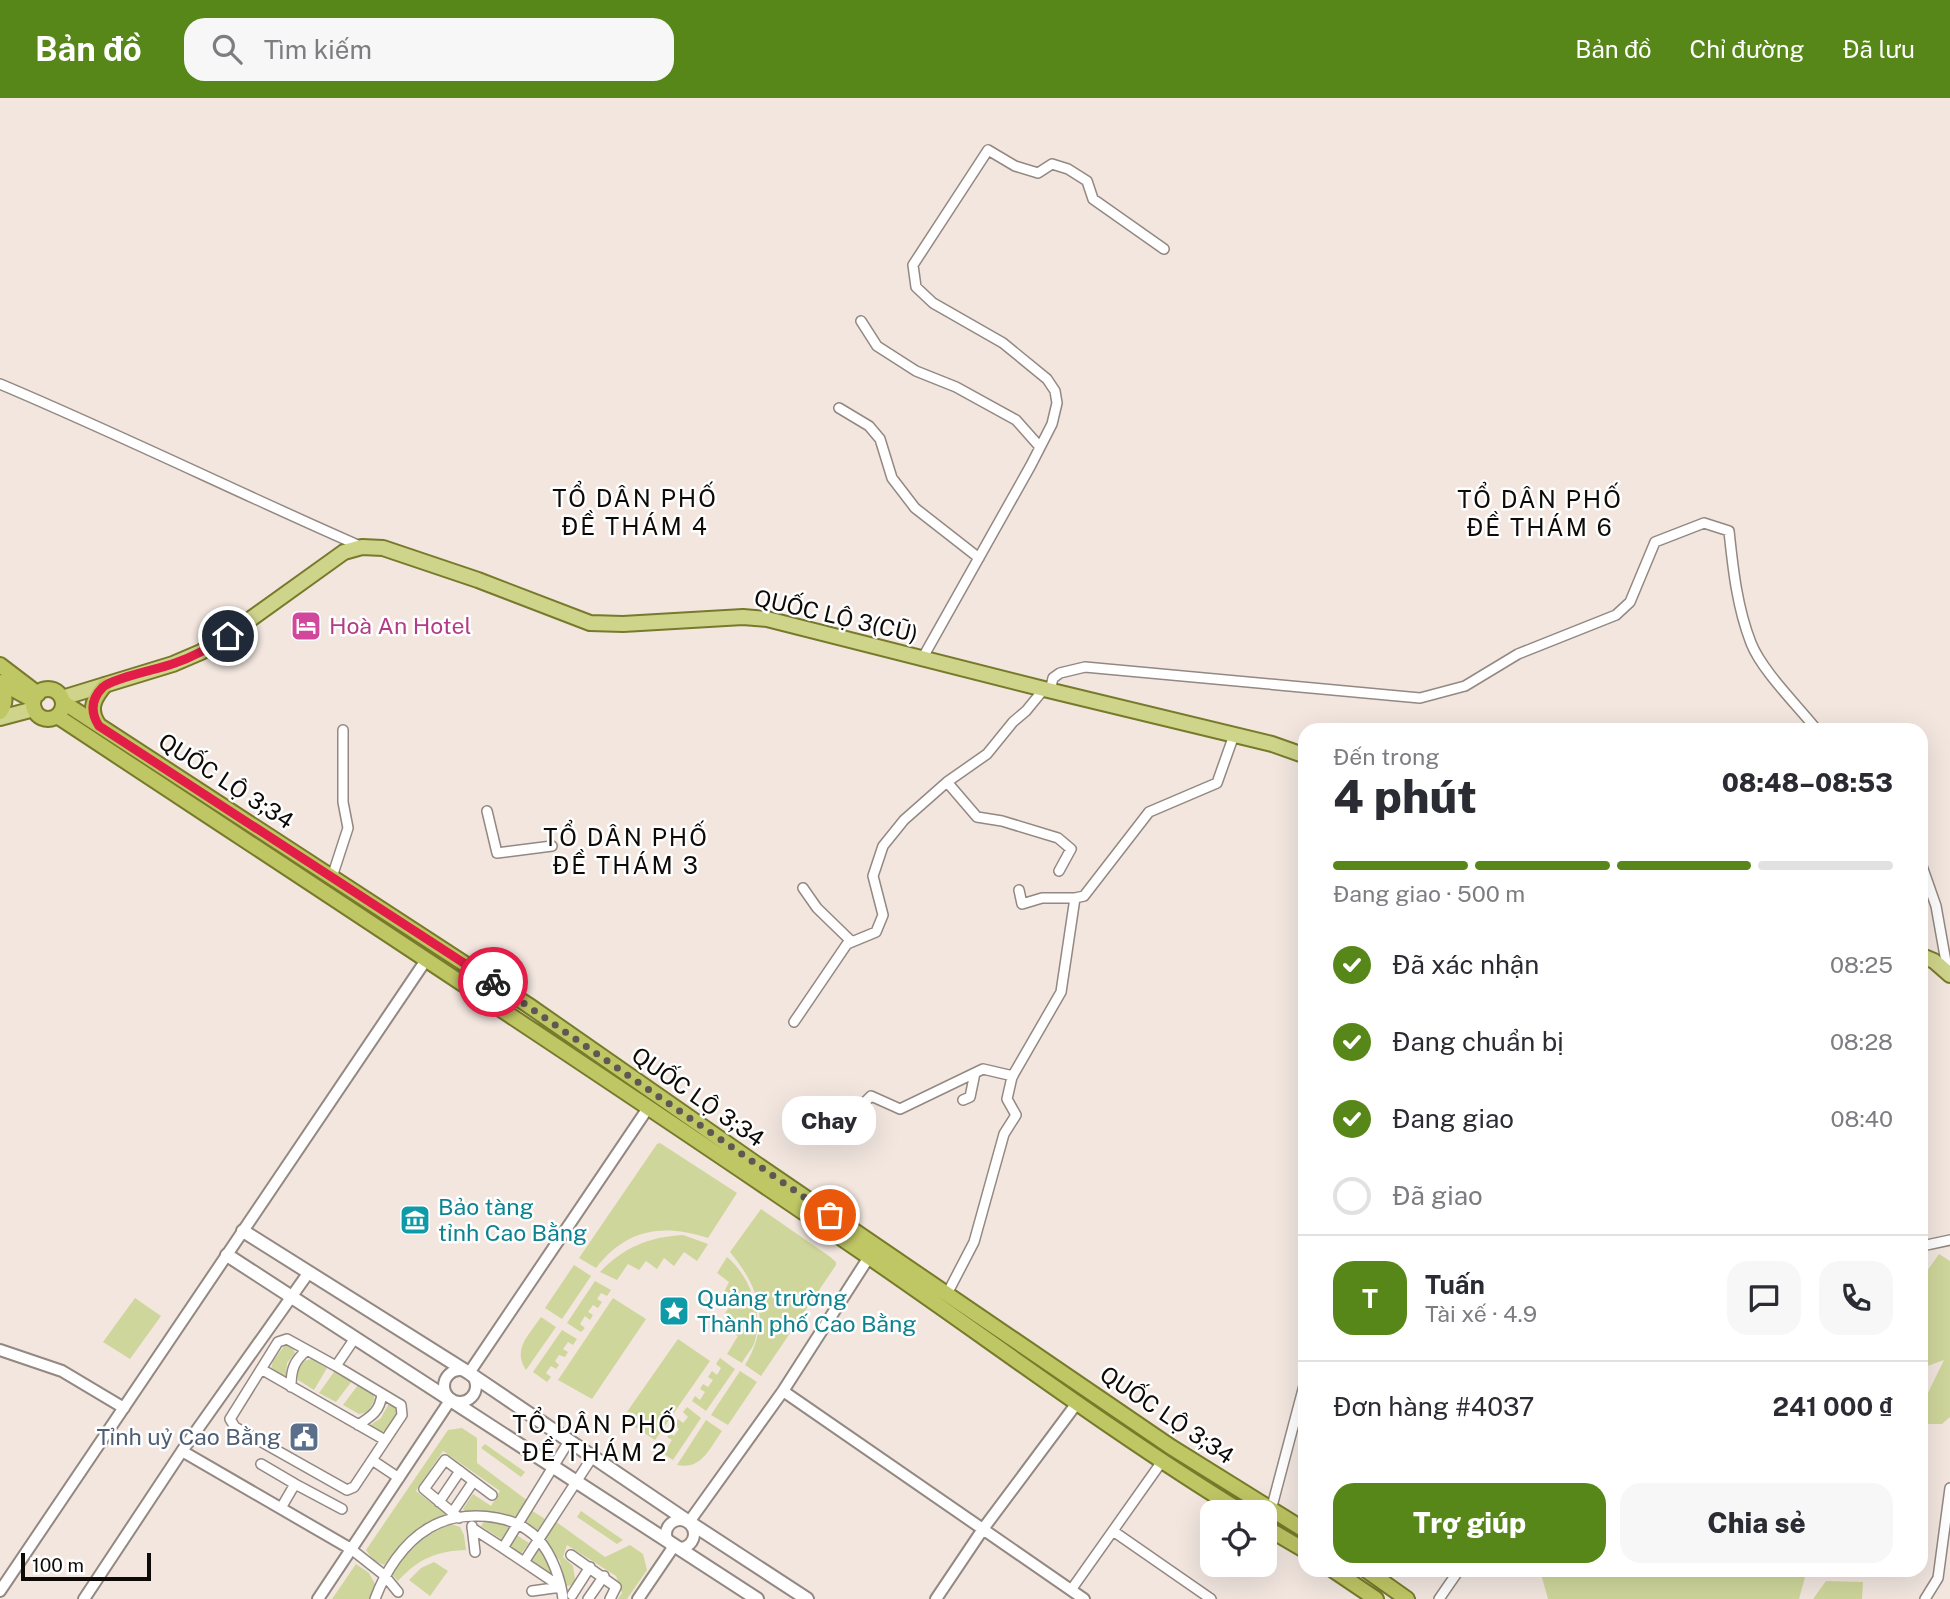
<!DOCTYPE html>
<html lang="vi">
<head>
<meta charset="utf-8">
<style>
	:root { --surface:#fff; --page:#f7f7f7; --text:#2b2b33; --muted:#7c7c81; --line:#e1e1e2; --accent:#578718 }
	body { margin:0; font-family:"Public Sans",sans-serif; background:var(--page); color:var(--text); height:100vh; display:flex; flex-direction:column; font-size:26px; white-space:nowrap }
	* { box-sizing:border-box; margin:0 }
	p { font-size:23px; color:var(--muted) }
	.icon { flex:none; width:38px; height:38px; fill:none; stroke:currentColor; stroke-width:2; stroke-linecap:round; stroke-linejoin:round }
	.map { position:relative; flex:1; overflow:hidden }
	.drawer { position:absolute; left:1298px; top:625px; width:630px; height:854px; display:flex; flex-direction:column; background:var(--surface); border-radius:21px; box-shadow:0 7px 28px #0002 }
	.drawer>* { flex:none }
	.fabs { position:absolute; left:1200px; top:1402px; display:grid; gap:14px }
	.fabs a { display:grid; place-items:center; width:77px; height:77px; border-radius:14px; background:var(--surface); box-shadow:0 7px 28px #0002; font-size:35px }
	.scale { position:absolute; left:21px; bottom:18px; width:130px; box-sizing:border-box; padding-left:7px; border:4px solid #0e0a08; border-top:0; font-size:19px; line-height:24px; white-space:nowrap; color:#0e0a08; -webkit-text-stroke:5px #fff; paint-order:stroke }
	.pin { position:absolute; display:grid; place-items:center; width:60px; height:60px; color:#fff; margin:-30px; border:4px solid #fff; border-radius:50%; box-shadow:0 2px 7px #0007 }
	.courier { position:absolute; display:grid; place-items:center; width:70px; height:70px; margin:-35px; border:5px solid #e11d48; border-radius:50%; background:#fff; color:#222; box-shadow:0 2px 9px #0007 }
	.bubble { position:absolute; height:49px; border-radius:21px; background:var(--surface); box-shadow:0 7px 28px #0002; font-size:23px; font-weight:800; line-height:49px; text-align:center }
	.head em { font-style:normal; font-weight:800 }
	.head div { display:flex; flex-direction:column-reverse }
	.head { display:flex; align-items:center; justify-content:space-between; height:119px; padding:0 35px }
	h1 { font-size:46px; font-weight:800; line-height:52px }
	.bar { display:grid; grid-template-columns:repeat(4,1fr); gap:10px 7px; align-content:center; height:84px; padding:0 35px }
	.bar i { height:9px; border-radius:5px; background:var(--line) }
	.bar .selected { background:var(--accent) }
	.bar p { grid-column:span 4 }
	.line { display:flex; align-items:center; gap:18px; padding:0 35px; border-top:2px solid var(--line) }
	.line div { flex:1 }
	.round { display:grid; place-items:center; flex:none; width:74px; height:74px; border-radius:21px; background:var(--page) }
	ol { padding:0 35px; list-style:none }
	li { display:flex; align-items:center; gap:21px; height:77px }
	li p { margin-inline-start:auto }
	li .icon { padding:7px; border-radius:50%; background:var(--accent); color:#fff; stroke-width:4 }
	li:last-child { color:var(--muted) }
	li i { width:38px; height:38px; border:4px solid var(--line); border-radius:50% }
	.cta { display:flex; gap:14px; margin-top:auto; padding:14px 35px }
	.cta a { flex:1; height:80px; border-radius:21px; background:var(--accent); color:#fff; font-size:28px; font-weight:800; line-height:80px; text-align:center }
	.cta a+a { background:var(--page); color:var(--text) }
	header { display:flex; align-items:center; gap:42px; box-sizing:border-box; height:98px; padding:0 35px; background:var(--accent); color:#fff }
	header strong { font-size:33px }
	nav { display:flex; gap:38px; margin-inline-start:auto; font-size:24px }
	.search { width:490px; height:63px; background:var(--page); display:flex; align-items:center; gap:18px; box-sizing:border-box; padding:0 24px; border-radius:21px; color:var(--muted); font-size:26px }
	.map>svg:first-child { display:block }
</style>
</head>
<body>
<header>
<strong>Bản đồ</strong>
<div class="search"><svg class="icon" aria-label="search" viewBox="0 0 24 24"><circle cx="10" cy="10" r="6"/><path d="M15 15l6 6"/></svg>Tìm kiếm</div>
<nav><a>Bản đồ</a><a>Chỉ đường</a><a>Đã lưu</a></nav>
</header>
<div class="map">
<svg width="1950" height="1501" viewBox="0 0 1950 1501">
	<rect width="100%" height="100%" fill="#f2e6df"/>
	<!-- green -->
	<path fill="#ced69b" d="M660,1045L737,1095L708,1140C662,1125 626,1131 596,1170L579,1160L657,1046Z
		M761,1111L829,1158L836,1164V1167L761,1278L745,1267C771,1225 760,1190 730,1154Z
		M683,1137L708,1146L697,1163L684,1154L674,1168L664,1160L657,1171L646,1163L639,1172L628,1166L617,1182L600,1174C624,1149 649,1139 683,1137Z
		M1939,1156L1950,1163V1319L1942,1326H1922V1307L1944,1262L1922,1270V1180Z
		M727,1159C750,1178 764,1216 754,1246C751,1252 745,1259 742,1265L727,1256L738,1238L729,1232L736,1223L725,1215L732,1206L722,1198L729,1184L717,1175Z
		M574,1167L591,1178L562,1221L545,1210Z
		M595,1183L611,1192L607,1198L601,1195L597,1201L602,1204L598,1210L593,1207L588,1214L593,1217L590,1222L585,1218L580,1226L585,1230L581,1234L567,1225Z
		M135,1200L161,1218L130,1261L103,1244Z
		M613,1200L646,1221L592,1301L558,1282Z
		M541,1219L556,1229L526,1272C512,1251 529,1237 541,1219Z
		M562,1232L577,1241L573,1247L568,1244L563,1251L568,1254L565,1259L559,1257L555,1263L559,1267L556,1271L551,1268L546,1275L551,1279L547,1284L533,1274Z
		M678,1241L710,1263L655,1342L622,1321Z
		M285,1247H291L295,1255L287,1265L286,1278L281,1279L271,1271L273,1263Z
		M720,1260L735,1271L706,1313L692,1303L695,1298L700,1302L705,1294L700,1291L703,1286L708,1289L713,1282L708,1279L712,1273L717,1277L721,1270L716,1266Z
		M312,1261L327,1270L314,1292L298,1282V1273L303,1263Z
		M740,1273L757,1284L728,1327L711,1317Z
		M334,1274L352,1283L336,1304L319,1295Z
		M358,1287L372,1295L375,1301L368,1314L359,1316L343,1307Z
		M392,1306L397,1311V1317L386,1333L380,1334L369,1328L381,1320L388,1307Z
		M687,1309L701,1320L673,1362L658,1352L661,1347L667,1350L672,1342L667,1339L670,1335L674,1338L679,1331L675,1327L678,1321L683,1325L688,1319L683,1314Z
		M706,1322L722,1333C709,1351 702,1372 677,1367Z
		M462,1330L477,1340V1365L528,1403L514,1420L479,1412L466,1414L463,1411L473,1396L491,1408L500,1393L443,1353L416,1393L448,1418L423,1430L384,1467L373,1462L366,1452L448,1332Z
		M485,1346L525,1374L521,1379L481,1350Z
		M531,1412L545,1421L536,1434L522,1425Z
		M581,1413L623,1442L617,1446L577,1419Z
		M498,1423L510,1428L501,1441L481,1428L484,1424Z
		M555,1423L605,1459L630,1447L643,1456L647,1472L627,1501H618L622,1495L616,1478L567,1447L563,1459L573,1468L576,1487L565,1488L560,1463L543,1441Z
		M451,1426L460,1429L464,1437L466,1452C436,1453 418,1461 398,1483L391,1475C407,1452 425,1436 451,1426Z
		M515,1436L529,1445L521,1456L508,1447Z
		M536,1450H539L553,1471L549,1476L530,1464L529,1459Z
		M434,1464L448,1473L430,1498L409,1482L421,1470Z
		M356,1466L369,1475L375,1486L372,1501H332Z
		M1543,1472H1807L1799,1501H1548L1541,1476Z
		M1826,1483L1863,1484L1862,1501H1813Z"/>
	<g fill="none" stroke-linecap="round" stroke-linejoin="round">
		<!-- minor casing -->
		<g stroke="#938882" stroke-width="12">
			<path id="minor" d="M861,223L877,248L916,273L956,289L1016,322L1040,349
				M0,286C121,337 239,395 360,448
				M839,310L869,328L880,341L892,380L915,410L979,460
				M922,561L1031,367L1052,326L1057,305L1055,293L1047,281L1003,245L933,205L916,189L913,167L988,52L1015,68L1038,75L1052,66L1068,71L1087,83L1093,101L1164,151
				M1044,591L1026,613L1013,624L987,656L947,684L977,719L1002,723L1058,740L1071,751L1059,773
				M1050,593L1053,580L1060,575L1085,569L1420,600L1465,588L1518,556L1616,517L1630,504L1655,444L1704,425L1729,433C1733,471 1737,509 1751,545C1762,573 1798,608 1817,632
				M487,713L497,755L552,748
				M1922,768L1936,808L1948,875
				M332,779L348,730L343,704V632
				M803,790L817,810L852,844
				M1019,792L1022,806L1042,800H1075
				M794,924L847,846L876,834L883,817L873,778L883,748L904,722L947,684
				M963,1002L970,999L975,975
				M855,1014L871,998L900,1011L983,971L1013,978
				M1922,1148L1950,1142
				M947,1196L974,1144L1004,1036L1016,1017L1007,1001L1012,979L1061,894L1075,800L1084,798L1149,714L1217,685L1234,637
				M336,1268L401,1307L402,1317L354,1389L347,1392L235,1329L230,1321L278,1244L287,1241L336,1268L355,1240
				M261,1271L385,1342
				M291,1289C291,1271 294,1263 307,1252
				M358,1327C372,1318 380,1313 382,1296
				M372,1362L399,1380
				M261,1366L295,1386
				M439,1404L460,1373
				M281,1410L295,1386L342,1411
				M1271,1412L1306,1280
				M452,1415L473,1384
				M459,1420L424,1391L445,1362L492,1397
				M472,1428L475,1454
				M472,1430L503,1450L569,1343
				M1113,1433L1211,1501
				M503,1450L561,1489
				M351,1451L384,1477L398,1494
				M571,1457L616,1489L610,1501
				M524,1464L593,1358
				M1381,1482L1388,1472
				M1071,1492L1163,1362
				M532,1493L561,1489
				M572,1497L590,1469
				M375,1501C385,1474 403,1445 429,1430C460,1411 514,1414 539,1442C552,1457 561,1482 563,1501
				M588,1501L604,1478
				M1439,1501L1459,1472
				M1925,1501L1938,1480L1950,1390"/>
		</g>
		<!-- tertiary casing -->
		<g stroke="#938882" stroke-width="14">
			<path id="tertiary" d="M0,1252L62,1273L124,1310
				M444 1288a16 16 0 1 1 32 0a16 16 0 1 1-32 0Z
				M469,1275L648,1010
				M783,1293L1084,1501
				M182,1353L351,1451
				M666 1436a14 14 0 1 1 28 0a14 14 0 1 1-28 0Z
				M689,1424L783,1293L869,1159
				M0,1493L426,862
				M84,1501L182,1353L309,1174
				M318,1501L451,1301
				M638,1501L674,1448
				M936,1501L983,1431L1077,1305"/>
		</g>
		<!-- secondary casing -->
		<g stroke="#938882" stroke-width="16">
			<path id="secondary" d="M243,1133L469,1275L689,1424L807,1501
				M227,1157L757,1501"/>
		</g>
		<!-- primary casing -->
		<g stroke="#777a2a" stroke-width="18">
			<path id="primary" d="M62,600L173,566L201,554L227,538L344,454L362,449L383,450L478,482L590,525L623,526L743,519L767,521L1044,591L1272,646L1306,658
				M0,620L34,611
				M1922,858L1934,863L1950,877"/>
		</g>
		<!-- trunk casing -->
		<g stroke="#777a2a" stroke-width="18">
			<path id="trunk" d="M0,567L38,596
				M0,584L33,602
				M0,590C7,597 5,607 0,614
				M33 606a15 15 0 1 1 30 0a15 15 0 1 1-30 0Z
				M63,604L528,907L762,1070L1171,1349L1306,1433
				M57,618C328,797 600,975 869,1159C993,1244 1113,1335 1242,1414
				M98,626C88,611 94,600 105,587
				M1265,1429L1306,1453
				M1333,1472L1376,1501
				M1366,1472L1407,1501"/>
		</g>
		<!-- minor -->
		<use href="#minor" stroke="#fff" stroke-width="9"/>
		<!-- tertiary -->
		<use href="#tertiary" stroke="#fff" stroke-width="10"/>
		<!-- secondary -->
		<use href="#secondary" stroke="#fff" stroke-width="12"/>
		<!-- primary -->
		<use href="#primary" stroke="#cfd48b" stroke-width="14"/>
		<!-- trunk -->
		<use href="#trunk" stroke="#bfc664" stroke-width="14"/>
	</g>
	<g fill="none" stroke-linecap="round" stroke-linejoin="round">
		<!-- done -->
		<path stroke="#5e5753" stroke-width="7" stroke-dasharray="0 12.6" d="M493,884L830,1117"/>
		<!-- route -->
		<path stroke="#e11d48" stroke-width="9" d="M228,538C211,549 193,559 175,565C159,571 113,580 103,589C91,601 90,614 99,628L493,884"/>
	</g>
	<!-- icons -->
	<defs>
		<g id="hotel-square" transform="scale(1.575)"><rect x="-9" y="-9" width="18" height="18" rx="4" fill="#d1479c" stroke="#fff"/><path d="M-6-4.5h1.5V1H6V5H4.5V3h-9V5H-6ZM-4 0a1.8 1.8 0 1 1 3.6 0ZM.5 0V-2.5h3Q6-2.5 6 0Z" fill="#fff"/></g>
		<g id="museum-square" transform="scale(1.575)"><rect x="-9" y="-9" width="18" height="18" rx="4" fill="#0f9aa8" stroke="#fff"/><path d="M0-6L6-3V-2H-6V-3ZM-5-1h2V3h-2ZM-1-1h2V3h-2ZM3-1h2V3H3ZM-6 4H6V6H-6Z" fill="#fff"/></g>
		<g id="sight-square" transform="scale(1.575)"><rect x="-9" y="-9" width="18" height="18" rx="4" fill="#0f9aa8" stroke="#fff"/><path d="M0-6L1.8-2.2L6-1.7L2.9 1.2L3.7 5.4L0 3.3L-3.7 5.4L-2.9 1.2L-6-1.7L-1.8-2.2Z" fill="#fff"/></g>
		<g id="civic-square" transform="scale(1.575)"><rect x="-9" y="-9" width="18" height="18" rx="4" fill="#5c6f8a" stroke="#fff"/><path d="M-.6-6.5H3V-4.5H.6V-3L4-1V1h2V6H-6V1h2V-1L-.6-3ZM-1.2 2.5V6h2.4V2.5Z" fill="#fff"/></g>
	</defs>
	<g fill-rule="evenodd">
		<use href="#hotel-square" x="306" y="528"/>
		<use href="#museum-square" x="415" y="1122"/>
		<use href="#sight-square" x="674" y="1213"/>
		<use href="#civic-square" x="304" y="1339"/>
	</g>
	<g text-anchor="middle" stroke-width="5" stroke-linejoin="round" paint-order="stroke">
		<!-- street labels -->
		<g font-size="23" fill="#0e0a08" stroke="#fff">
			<text transform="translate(836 518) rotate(13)" y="8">QUỐC LỘ 3(CŨ)</text>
			<text transform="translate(226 683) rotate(33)" y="8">QUỐC LỘ 3;34</text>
			<text transform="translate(698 999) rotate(35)" y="8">QUỐC LỘ 3;34</text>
			<text transform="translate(1167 1317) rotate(34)" y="8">QUỐC LỘ 3;34</text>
		</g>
		<!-- hotel labels -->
		<g font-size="23" fill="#b23c85" stroke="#fff" text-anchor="start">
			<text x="329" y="536">Hoà An Hotel</text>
		</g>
		<!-- culture labels -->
		<g font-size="23" fill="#0d838f" stroke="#fff" text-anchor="start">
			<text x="438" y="1117">Bảo tàng<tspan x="438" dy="26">tỉnh Cao Bằng</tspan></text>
			<text x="697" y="1208">Quảng trường<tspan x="697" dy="26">Thành phố Cao Bằng</tspan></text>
		</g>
		<!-- service labels -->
		<g font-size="23" fill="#4e5e75" stroke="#fff" text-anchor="end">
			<text x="281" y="1347">Tỉnh uỷ Cao Bằng</text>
		</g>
		<!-- neighbourhood labels -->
		<g font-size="24" letter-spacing="2" fill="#0e0a08" stroke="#fff">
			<text x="635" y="409">TỔ DÂN PHỐ<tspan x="635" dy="28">ĐỀ THÁM 4</tspan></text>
			<text x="1540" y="410">TỔ DÂN PHỐ<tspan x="1540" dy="28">ĐỀ THÁM 6</tspan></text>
			<text x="626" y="748">TỔ DÂN PHỐ<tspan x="626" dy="28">ĐỀ THÁM 3</tspan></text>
			<text x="595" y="1335">TỔ DÂN PHỐ<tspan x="595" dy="28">ĐỀ THÁM 2</tspan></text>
		</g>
	</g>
</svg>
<div class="fabs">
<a><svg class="icon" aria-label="locate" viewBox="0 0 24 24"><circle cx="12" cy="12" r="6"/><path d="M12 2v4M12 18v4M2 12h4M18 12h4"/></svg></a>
</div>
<div class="scale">100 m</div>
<div class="pin" style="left:830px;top:1117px;background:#ea580c"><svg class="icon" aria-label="bag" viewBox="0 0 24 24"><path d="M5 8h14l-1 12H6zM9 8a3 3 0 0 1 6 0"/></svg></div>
<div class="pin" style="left:228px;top:538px;background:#1f2937"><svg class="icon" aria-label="home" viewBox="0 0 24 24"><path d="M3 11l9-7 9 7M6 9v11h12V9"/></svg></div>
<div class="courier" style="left:493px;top:884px"><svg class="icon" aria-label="bike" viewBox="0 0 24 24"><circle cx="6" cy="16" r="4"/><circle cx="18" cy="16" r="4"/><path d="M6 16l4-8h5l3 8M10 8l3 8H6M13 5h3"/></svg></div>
<div class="bubble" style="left:782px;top:998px;width:94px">Chay</div>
<section class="drawer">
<div class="head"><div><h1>4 phút</h1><p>Đến trong</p></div><em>08:48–08:53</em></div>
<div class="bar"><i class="selected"></i><i class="selected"></i><i class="selected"></i><i></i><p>Đang giao · 500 m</p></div>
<ol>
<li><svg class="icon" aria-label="check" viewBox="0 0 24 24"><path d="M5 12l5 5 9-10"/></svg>Đã xác nhận<p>08:25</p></li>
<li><svg class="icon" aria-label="check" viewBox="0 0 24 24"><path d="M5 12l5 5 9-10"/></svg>Đang chuẩn bị<p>08:28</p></li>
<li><svg class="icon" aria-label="check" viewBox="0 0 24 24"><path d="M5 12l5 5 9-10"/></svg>Đang giao<p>08:40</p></li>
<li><i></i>Đã giao</li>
</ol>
<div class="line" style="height:126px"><b class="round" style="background:var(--accent);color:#fff">T</b><div><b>Tuấn</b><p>Tài xế · 4.9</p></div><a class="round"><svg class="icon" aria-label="chat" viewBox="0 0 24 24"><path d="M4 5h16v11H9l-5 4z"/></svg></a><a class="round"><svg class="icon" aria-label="phone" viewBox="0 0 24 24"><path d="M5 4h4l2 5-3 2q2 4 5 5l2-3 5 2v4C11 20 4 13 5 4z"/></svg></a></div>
<div class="line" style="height:91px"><div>Đơn hàng #4037</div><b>241 000 ₫</b></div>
<div class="cta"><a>Trợ giúp</a><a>Chia sẻ</a></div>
</section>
</div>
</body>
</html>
